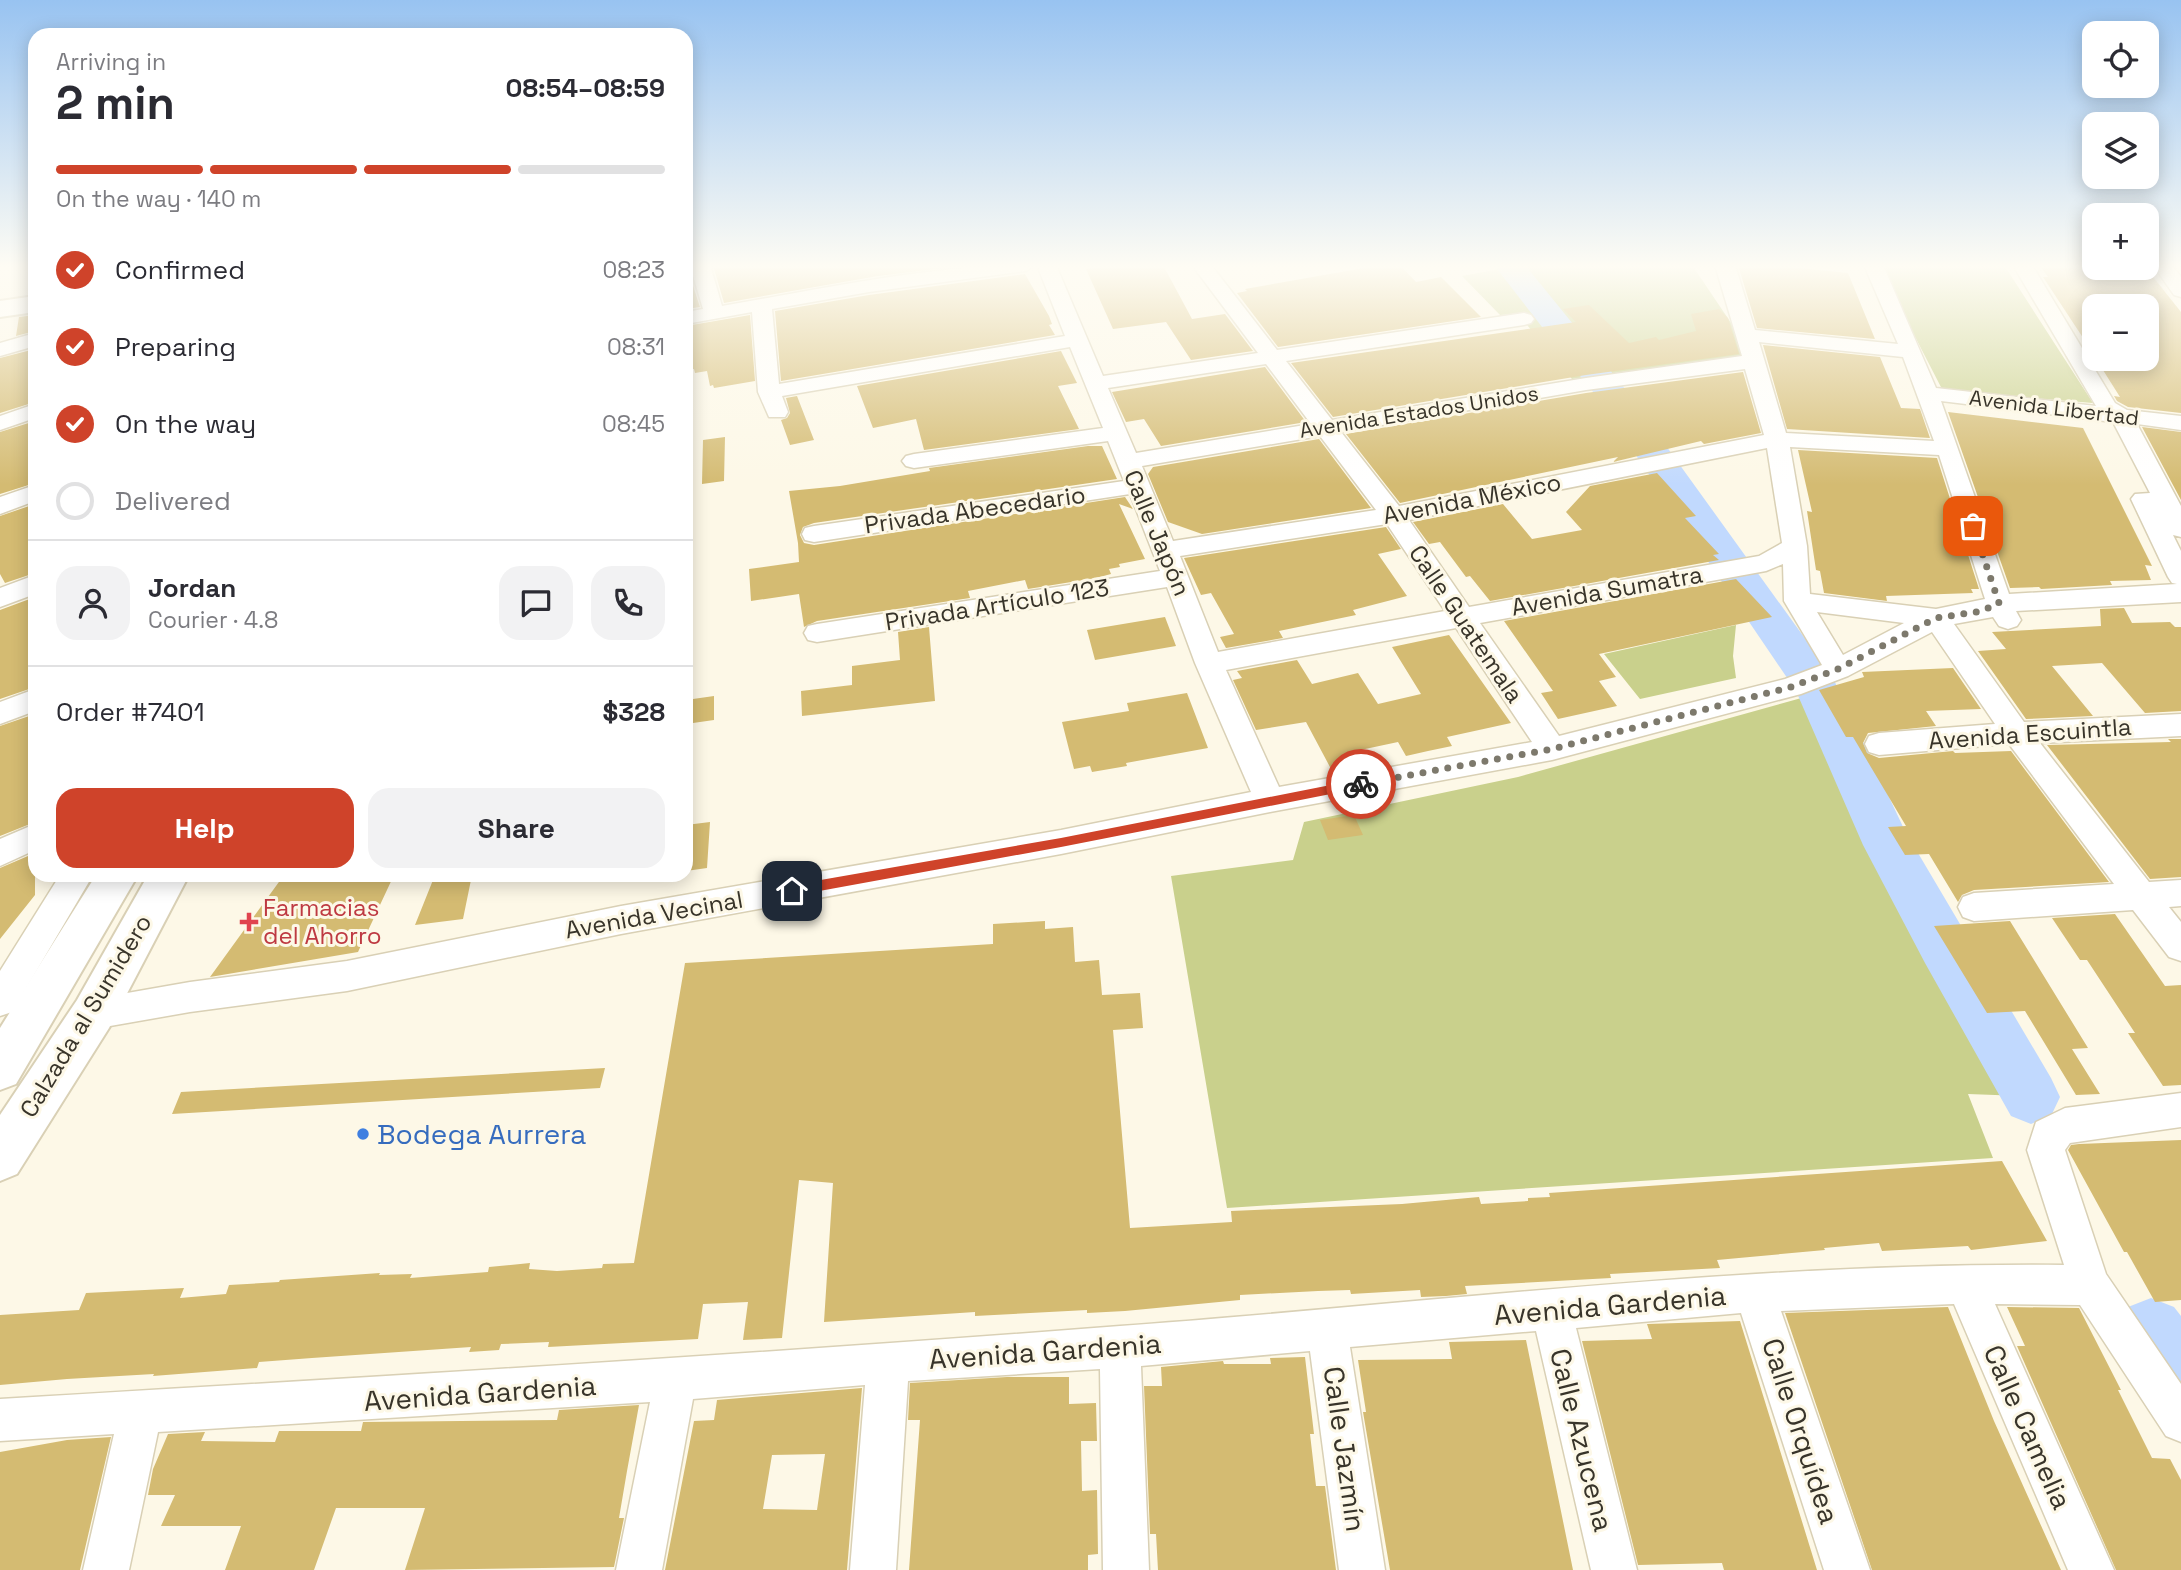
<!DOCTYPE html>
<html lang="en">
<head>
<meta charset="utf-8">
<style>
	:root { --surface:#fff; --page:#f2f2f3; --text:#2b2b33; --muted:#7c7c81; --line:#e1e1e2; --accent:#cf432a }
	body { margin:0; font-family:"Space Grotesk",sans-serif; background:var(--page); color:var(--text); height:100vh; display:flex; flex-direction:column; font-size:26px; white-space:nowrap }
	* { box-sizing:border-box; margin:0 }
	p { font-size:23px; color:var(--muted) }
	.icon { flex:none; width:38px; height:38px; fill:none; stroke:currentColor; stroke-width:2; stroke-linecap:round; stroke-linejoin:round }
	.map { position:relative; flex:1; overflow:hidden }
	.sheet { position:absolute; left:28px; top:28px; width:665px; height:854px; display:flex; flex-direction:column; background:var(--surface); border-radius:21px; box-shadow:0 4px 18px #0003 }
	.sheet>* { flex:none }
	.buttons { position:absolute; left:2082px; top:21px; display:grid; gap:14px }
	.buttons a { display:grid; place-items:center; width:77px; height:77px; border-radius:14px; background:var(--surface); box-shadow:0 4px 18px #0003; font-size:35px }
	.pin { position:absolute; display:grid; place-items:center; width:60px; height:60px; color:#fff; margin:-30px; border-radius:14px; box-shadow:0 4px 10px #0006 }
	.courier { position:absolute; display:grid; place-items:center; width:70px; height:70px; margin:-35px; border:5px solid #cf432a; border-radius:50%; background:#fff; color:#222; box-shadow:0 2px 9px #0007 }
	.headline em { font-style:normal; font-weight:600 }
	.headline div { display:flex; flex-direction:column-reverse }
	.headline { display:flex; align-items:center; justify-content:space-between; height:119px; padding:0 28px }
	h1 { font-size:46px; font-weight:600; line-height:52px }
	.bar { display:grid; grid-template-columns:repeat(4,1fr); gap:10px 7px; align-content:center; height:84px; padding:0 28px }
	.bar i { height:9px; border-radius:5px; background:var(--line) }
	.bar .current { background:var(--accent) }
	.bar p { grid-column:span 4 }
	.line { display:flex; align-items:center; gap:18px; padding:0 28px; border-top:2px solid var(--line) }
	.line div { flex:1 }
	.round { display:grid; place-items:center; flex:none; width:74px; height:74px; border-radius:21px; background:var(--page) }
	ol { padding:0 28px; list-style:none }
	li { display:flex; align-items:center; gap:21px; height:77px }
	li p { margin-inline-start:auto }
	li .icon { padding:7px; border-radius:50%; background:var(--accent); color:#fff; stroke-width:4 }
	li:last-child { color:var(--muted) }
	li i { width:38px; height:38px; border:4px solid var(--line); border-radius:50% }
	.primary-button { display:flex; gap:14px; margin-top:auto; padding:14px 28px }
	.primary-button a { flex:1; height:80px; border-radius:21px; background:var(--accent); color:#fff; font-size:28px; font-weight:600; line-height:80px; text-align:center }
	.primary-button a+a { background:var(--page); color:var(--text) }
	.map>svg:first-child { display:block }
</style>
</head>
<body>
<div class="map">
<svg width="2181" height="1570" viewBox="0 0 2181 1570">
	<rect width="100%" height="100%" fill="#fdf8e7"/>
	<!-- green -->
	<path fill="#c9d08c" d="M1521,265H1692L1752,354L1572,379L1518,314L1500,315L1462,276Z
		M1878,265H2004L2093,403L1943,391Z
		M1736,625L1733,656L1736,678L1640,699L1604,654Z
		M1805,697L2022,1096L1968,1094L1993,1158L1227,1208L1171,876L1293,860L1304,822L1518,777Z"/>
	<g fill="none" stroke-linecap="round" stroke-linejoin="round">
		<!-- river -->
		<path fill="#c1d9fe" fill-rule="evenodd" d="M1494,265H1525L1608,367L1613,374L1610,379L1620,382L1832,676L1905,831L2051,1078L2060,1097L2051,1116L2031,1124L2011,1116L1925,963L1863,845L1796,691L1591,389L1594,384L1584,381Z
			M2151,1298L2174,1307L2181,1316V1403L2158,1393L2128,1353L2119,1330L2128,1307Z"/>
	</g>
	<!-- building -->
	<path fill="#d4bb72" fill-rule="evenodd" d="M686,265L700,307L686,309Z
		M713,265H969L878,276L724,303Z
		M1121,265H1163L1192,319L1225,314L1253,351L1191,360L1166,322L1113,329L1086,269Z
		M1381,265H1400L1416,282L1441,277L1481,317L1278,347L1237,293L1247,291L1245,289Z
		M1738,265H1772L1848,273L1875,339L1757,328Z
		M2039,265L2146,268L2181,312V413L2128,407L2117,401L2114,396L2120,397L2096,359L2147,360V306H2095V356L2043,277H2048Z
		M1025,274L1049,316L1052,324L1049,325L1055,335L781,381L775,311L869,295Z
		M1589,305L1629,343L1656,337L1659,340L1696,331L1691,314L1719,309L1728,318L1739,354L1586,375L1333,417L1291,363L1576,322L1563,309Z
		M35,315V331L16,336L19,317Z
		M750,315L755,381L714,388L713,385L710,386L707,371L695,373L694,369L686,370V326Z
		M1763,345L1880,357L1901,408L1920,409L1930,438L1787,429Z
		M35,349V402L0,413V358Z
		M1061,351L1077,383L1058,386L1079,429L924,450L916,419L873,428L857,386Z
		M1265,367L1306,422L1161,446L1144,419L1126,422L1112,392Z
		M1743,372L1761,433L1704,444L1701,441L1613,462L1618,457L1400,503L1346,434L1586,393Z
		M797,396L814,440L790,445L781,420L787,418L790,413L786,398Z
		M1948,412L2083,428L2152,566L2145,565L2151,580L2110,581L2112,585L2041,589L2039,587L2010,588Z
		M35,421V483L0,494V432Z
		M2142,427L2181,432V500Z
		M725,437L724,481L702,484L703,440Z
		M1319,439L1371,508L1202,534L1168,522L1148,474L1153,467Z
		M1088,446H1102L1117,479L814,523L803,527L800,535L804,543L814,545L1125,497L1133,509L1119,504L1145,559L1119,564L1120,567L1109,569L1111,574L1096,578L1028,589L1025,580L968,591L970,598L817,621L804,627L799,594L751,601L749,569L799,562L798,543L789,491L840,486L930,471L929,468Z
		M1798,450L1937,458L1979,589H1971L1973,593L1886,596L1887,601L1824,593L1820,571L1816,570L1807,511L1812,512Z
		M1657,473L1696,516L1685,518L1719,554L1713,555L1719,560L1490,601L1470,576L1466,577L1440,542L1429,544L1413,522L1503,504L1532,539L1582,530L1566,512L1590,486Z
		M35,504V573L5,583L0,574V516Z
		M1386,527L1401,549L1378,554L1407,596L1353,610L1356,615L1279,631L1283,638L1226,648L1220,637L1234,634L1211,593L1201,595L1184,558Z
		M1736,579L1772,617L1599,654L1616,677L1599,681L1617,706L1558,719L1541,693L1553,691L1504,621Z
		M35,597V687L0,699V610Z
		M2124,608L2132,623L2170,622L2175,627H2181V711L2145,713L2102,663L2052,666L2093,716L2026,719L1978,651L2006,649L1992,632L2101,626L2100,609Z
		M1165,617L1176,646L1095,660L1087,630Z
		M929,627L935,701L802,716L801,691L852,685V666L900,660L898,632Z
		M1449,635L1511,723L1447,737L1452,746L1428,751L1406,756L1398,742L1351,752L1356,761L1330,767L1306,722L1256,730L1233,680L1242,678L1237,671L1297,660L1312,684L1358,673L1378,704L1421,694L1392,647Z
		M1953,668L1981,709L1926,711L1936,726L1868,733L1863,743L1867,753L1879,758L1953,751L1955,753L2011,751L2109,882L1974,890L1962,895L1958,902L1929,854L1905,855L1888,827L1906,826L1853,737H1846L1819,690L1864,677L1862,672Z
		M1187,693L1208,748L1126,763L1127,766L1092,772L1090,766L1074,769L1062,722L1129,711L1127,703Z
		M714,696V720L686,724V700Z
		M35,714V822L0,836V726Z
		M2168,739H2181V877L2150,879L2047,745L2171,742Z
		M1354,815L1363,835L1328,840L1320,820Z
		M710,822L707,868L686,871V825Z
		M35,853V895L0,939V868Z
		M284,875H394L358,952L210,977Z
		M435,875H472L463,919L415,925Z
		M2115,914L2165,986L2181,985V1085L2163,1086L2128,1033H2135L2087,960H2080L2052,918Z
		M1045,921V929L1073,927L1075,962L1099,960L1102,995L1140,993L1143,1028L1113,1030L1130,1228L1232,1222L1231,1211L1402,1204L1479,1197L1481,1204L1528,1201V1198L1550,1197L1549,1193L2002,1161L2047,1241L1971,1250L1968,1246L1882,1251L1879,1243L1824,1248L1825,1250L1717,1260L1720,1268L1610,1274L1611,1278L1465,1286L1467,1294L1446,1296L1421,1297L1420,1290L1351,1294L1350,1290L1318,1291L1240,1295V1300L1125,1311L1087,1313V1310L975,1316V1312L824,1322L833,1183L799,1180L782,1338L743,1340L748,1302L703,1304L698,1339L548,1347L549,1342L501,1344L499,1350L469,1352L471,1347L312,1358L259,1362L257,1368L153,1376L154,1374L67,1379L0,1385V1315L79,1310L86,1293L184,1288L180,1298L226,1294L229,1285L279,1282L280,1280L380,1273L379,1275L412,1274L410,1278L488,1272L489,1267L530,1263L529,1269L557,1271L602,1268L603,1264L634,1263L685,963L993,944V924Z
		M2010,921L2088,1048L2072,1049L2100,1094L2076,1095L2025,1011L1987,1013L1934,926Z
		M605,1068L600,1088L172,1114L181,1092Z
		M2181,1140V1300L2155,1302L2127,1252H2124L2068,1150L2071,1145L2079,1144Z
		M1948,1307L1994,1421L2061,1570H1872L1785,1313Z
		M2007,1307L2079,1308L2121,1390H2118L2152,1458L2170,1459L2181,1480V1570H2116L2017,1346H2025Z
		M1740,1321L1817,1570H1724L1722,1563L1638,1565L1582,1341L1652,1339L1647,1324Z
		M1526,1340L1573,1570H1390L1363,1412H1366L1358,1360L1452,1359L1449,1342Z
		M1305,1357L1314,1434H1310L1316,1486H1325L1336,1570H1158L1156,1534H1150L1144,1386H1162L1161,1367L1223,1361L1224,1364H1271L1270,1358Z
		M1007,1377H1069V1404L1096,1403L1097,1441H1081L1082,1491L1097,1490L1098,1554L1088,1555V1570H909L920,1420H908L910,1383Z
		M862,1388L847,1570H665L694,1421L714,1420L717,1400ZM825,1454L817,1510L763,1509L772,1455Z
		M639,1405L627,1471L619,1518H624L614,1567L405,1570L425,1508H336L314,1570H225L241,1526H161L175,1495H148L153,1469L168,1434L205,1432L201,1441L275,1442L279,1431H361L363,1422L557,1420L559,1410Z
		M111,1437L80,1570H0V1452L67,1440Z"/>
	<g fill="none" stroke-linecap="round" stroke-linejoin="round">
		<!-- minor casing -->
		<g stroke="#d9d0b5" stroke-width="3">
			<path id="minor" d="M690,265H710L722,306C826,288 930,265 1035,265L1026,271L869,292L772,309L779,384L1065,336L1037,265H1056L1103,376L1258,353L1192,265H1211L1277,350L1524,313L1531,315L1534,319L1531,323L1524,325L1286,361L1332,420L1586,378L1742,356L1715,265H1735L1755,330L1898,344L1864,265H1883L1936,388L2096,406L2013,265H2032L2115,403L2127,410L2181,416V430L2137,424L2181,506V537L2173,535L2181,551V602L2016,611L2021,620L2017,626L2008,629L1999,626L1993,617L1954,624L2024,722L2181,714V736L2040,743L2149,882L2181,880V906L2169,907L2181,922V961L2169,957L2133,910L1974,921L1963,917L1958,907L1963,897L1974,893L2114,884L2009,744L1879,755L1869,752L1865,744L1869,736L1879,733L1995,724L1932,632L1848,676L1801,694L1552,760L1270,812L1061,854L621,934L347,991L190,1012L93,1029L81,1025L76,1014L81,1003L93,999L190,982L347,961L621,906L1061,830L1251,792L1195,663L1167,587L817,642L808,640L804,633L808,626L817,624L1160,571L1130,494L814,542L805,540L802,534L805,528L814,526L1124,481L1108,441L914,468L906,466L902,461L906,456L914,454L1103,428L1070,347L782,396L788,412L785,417H769L758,392L752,312L686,324V312L703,309ZM1759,342L1903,357L1934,441L1786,433ZM1266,364L1311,424L1136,453L1108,388ZM1745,369L1764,435L1399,506L1341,432L1586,390ZM1941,401L2113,422L2150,493L2135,494L2131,499L2168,577L2172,583L2177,584L2009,594ZM1320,436L1376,510L1173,541L1142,466ZM1790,447L1939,455L1985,599L1936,609L1810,594L1807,546ZM1767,448L1782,543L1759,556L1469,607L1409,520ZM1387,524L1445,611L1218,652L1180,556ZM1783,564L1784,601L1822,665L1785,679L1559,736L1480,623L1766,571ZM1817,612L1904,623L1843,655ZM1456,628L1532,742L1279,787L1226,670Z
				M2153,265H2172L2181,277V297L2174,295Z
				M35,333V346L0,356V343Z
				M35,404V418L0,430V416Z
				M35,485V501L0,514V497Z
				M35,575V594L0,607V588Z
				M35,689V711L0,724V702Z
				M35,824V850L0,866V839Z
				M60,875H93L12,1012L0,1016V971Z
				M2181,1093V1127L2070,1143L2065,1150L2106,1274L2181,1384V1442L2166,1436L2080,1305L1995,1304L2114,1570H2068L1954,1304L1781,1311L1870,1570H1824L1741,1313L1576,1328L1637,1570H1591L1536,1331L1350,1347L1385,1570H1339L1310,1351L1141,1366L1149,1570H1103L1100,1369L908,1381L896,1570H850L865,1385L693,1399L662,1570H616L650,1402L158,1432L129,1570H83L114,1434L0,1441V1399C374,1377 747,1355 1120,1326C1435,1303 1748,1262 2064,1265L2027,1150L2036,1122L2065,1108Z"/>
		</g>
		<!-- major casing -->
		<g stroke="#d9d0b5" stroke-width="4">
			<path id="major" d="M35,296V312L0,317V301Z
				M96,875H138L16,1084L0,1090V1028Z
				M148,875H189L109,1028L17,1174L0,1181V1115L77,1000Z"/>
		</g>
		<!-- minor -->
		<use href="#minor" fill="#fff" fill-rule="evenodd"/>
		<!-- major -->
		<use href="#major" fill="#fff" fill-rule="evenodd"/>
	</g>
	<!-- sky -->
	<linearGradient id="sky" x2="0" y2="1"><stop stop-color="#98c3f1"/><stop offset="0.55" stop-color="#fefcf4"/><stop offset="1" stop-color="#fefcf4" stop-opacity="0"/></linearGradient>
	<rect width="2181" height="485" fill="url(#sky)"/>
	<!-- route -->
	<path fill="#cf432a" d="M1361,779L1367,784L1361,788L1061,847L792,896L786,891L792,885L1061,838Z"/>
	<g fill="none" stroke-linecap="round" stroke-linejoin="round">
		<!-- done -->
		<path stroke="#7d796c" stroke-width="7" stroke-dasharray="0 12.6" d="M1361,784L1552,749L1791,687L1838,669L1936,618L1982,611L1999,603L1973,526"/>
	</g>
	<!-- markers -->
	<path fill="#e0444e" stroke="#fdf8e7" stroke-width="2.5" d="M245.5 911.5h7v7h7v7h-7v7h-7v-7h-7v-7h7z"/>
	<circle fill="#3f7fe0" stroke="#fdf8e7" stroke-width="2.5" cx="363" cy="1134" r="7"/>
	<g text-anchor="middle" stroke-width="6" stroke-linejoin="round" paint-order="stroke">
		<!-- far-street labels -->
		<g font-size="21" fill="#38342a" stroke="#fdf8e7">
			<text transform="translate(2054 408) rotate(7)" y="7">Avenida Libertad</text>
			<text transform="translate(1419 412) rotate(-9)" y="7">Avenida Estados Unidos</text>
		</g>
		<!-- street labels -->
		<g font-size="24" fill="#38342a" stroke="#fdf8e7">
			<text transform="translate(1472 499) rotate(-11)" y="8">Avenida México</text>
			<text transform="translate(975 510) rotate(-8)" y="8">Privada Abecedario</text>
			<text transform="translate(1157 533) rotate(67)" y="8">Calle Japón</text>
			<text transform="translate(1607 591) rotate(-10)" y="8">Avenida Sumatra</text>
			<text transform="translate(997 605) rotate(-9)" y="8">Privada Artículo 123</text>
			<text transform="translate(1466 624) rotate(56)" y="8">Calle Guatemala</text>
			<text transform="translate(2030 734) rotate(-4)" y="8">Avenida Escuintla</text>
			<text transform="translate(654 915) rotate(-10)" y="8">Avenida Vecinal</text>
			<text transform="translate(86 1016) rotate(-59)" y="8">Calzada al Sumidero</text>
		</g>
		<!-- health labels -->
		<g font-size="24" fill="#be3a42" stroke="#fdf8e7" text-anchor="start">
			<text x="263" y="916">Farmacias<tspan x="263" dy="28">del Ahorro</tspan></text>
		</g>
		<!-- near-shop labels -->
		<g font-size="28" fill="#366cbe" stroke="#fdf8e7" text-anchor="start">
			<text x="377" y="1144">Bodega Aurrera</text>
		</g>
		<!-- near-street labels -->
		<g font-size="28" fill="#38342a" stroke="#fdf8e7">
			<text transform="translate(1610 1305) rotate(-5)" y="10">Avenida Gardenia</text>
			<text transform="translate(1045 1351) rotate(-4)" y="10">Avenida Gardenia</text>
			<text transform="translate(480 1393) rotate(-4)" y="10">Avenida Gardenia</text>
			<text transform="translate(2028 1427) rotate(66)" y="10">Calle Camelia</text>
			<text transform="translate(1801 1431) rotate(72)" y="10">Calle Orquídea</text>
			<text transform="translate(1582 1440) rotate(76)" y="10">Calle Azucena</text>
			<text transform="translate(1345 1449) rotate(82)" y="10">Calle Jazmín</text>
		</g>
	</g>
</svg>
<div class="buttons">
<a><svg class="icon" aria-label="locate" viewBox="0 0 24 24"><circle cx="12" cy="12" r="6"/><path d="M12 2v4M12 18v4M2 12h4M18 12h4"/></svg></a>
<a><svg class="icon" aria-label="layers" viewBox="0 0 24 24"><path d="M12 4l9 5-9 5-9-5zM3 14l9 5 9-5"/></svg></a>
<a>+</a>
<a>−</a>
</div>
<div class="pin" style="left:1973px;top:526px;background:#ea580c"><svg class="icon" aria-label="bag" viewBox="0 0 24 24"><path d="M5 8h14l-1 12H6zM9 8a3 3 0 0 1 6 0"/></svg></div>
<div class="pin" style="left:792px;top:891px;background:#1f2937"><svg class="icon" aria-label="home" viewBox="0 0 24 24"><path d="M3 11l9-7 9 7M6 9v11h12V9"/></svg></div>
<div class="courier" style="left:1361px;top:784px"><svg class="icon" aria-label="bike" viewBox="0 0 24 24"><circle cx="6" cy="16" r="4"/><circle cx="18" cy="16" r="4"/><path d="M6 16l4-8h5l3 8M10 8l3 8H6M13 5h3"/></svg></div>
<section class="sheet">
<div class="headline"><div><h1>2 min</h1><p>Arriving in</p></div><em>08:54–08:59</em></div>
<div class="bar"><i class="current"></i><i class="current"></i><i class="current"></i><i></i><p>On the way · 140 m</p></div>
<ol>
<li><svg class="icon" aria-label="check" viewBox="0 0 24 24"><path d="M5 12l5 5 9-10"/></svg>Confirmed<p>08:23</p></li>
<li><svg class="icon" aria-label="check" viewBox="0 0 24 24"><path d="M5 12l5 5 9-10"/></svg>Preparing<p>08:31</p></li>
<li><svg class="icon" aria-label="check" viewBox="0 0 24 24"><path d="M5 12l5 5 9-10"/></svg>On the way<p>08:45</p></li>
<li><i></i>Delivered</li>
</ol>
<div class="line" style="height:126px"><a class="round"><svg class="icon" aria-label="person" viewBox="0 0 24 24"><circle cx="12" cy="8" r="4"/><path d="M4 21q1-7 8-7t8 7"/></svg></a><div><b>Jordan</b><p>Courier · 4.8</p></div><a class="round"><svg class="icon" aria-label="chat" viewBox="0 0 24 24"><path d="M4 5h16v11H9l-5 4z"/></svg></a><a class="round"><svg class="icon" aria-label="phone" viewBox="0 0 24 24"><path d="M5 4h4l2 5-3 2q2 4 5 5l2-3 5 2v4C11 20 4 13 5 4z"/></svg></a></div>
<div class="line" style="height:91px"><div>Order #7401</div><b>$328</b></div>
<div class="primary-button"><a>Help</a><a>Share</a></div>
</section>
</div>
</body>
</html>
